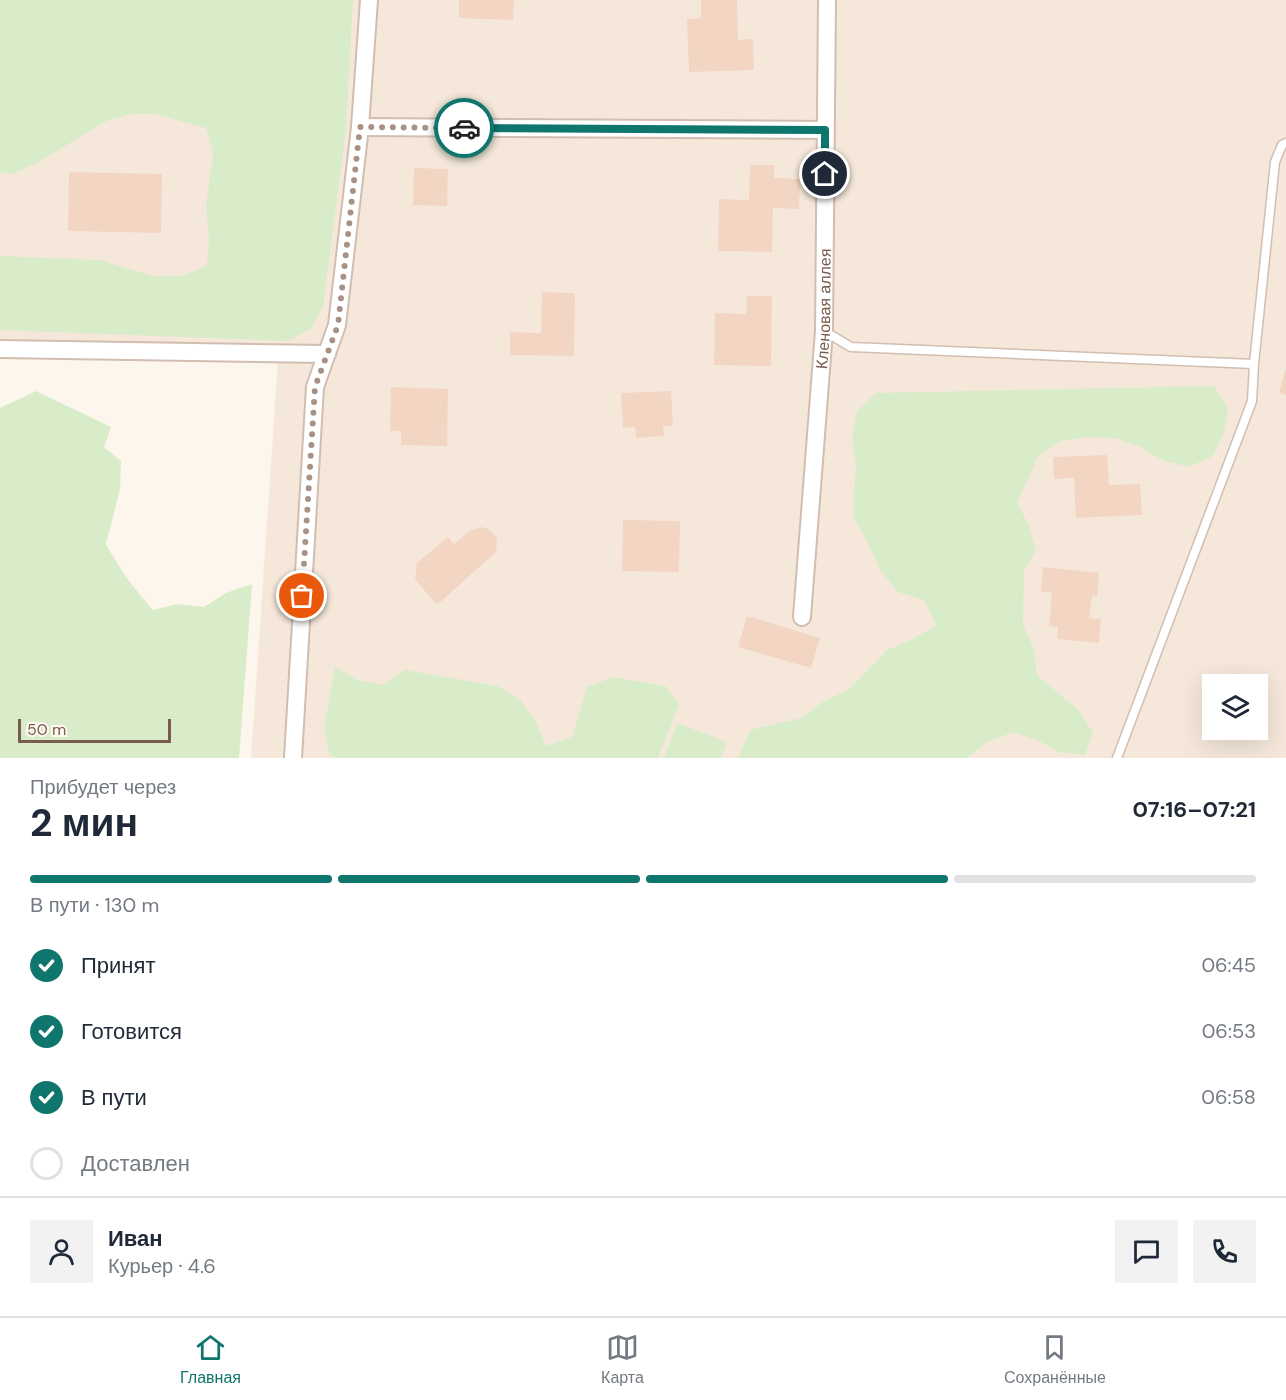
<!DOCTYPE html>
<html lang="ru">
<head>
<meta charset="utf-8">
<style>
	:root { --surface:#fff; --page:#f2f2f3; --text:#1f2937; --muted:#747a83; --line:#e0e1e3; --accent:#0f766e }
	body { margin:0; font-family:"DM Sans",sans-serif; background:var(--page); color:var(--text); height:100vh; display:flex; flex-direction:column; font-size:22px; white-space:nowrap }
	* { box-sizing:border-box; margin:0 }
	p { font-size:20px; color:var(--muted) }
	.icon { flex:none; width:33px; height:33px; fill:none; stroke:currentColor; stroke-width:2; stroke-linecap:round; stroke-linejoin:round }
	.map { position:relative; height:758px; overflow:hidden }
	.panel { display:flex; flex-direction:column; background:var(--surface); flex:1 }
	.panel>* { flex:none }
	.controls { position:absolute; left:1202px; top:674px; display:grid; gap:12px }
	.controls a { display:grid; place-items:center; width:66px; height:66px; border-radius:0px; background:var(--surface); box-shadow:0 6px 24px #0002; font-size:30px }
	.scale { position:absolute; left:18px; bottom:15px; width:153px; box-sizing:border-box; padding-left:6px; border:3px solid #7a5c4d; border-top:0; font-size:16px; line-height:21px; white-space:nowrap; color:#7a5c4d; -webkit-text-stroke:4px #fffaf3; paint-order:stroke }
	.pin { position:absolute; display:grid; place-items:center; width:51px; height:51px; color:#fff; margin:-26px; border:3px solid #fff; border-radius:50%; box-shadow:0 2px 6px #0007 }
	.courier { position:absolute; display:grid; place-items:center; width:60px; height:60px; margin:-30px; border:4px solid #0f766e; border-radius:50%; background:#fff; color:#222; box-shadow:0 2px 8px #0007 }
	.summary em { font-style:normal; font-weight:700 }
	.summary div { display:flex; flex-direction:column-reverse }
	.summary { display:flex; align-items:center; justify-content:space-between; height:102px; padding:0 30px }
	h1 { font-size:39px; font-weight:700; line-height:45px }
	.bar { display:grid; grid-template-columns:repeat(4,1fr); gap:9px 6px; align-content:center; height:72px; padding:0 30px }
	.bar i { height:8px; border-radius:4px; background:var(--line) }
	.bar .on { background:var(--accent) }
	.bar p { grid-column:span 4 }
	.line { display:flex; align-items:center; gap:15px; padding:0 30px; border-top:2px solid var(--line) }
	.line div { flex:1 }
	.round { display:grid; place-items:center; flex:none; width:63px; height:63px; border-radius:0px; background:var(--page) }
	ol { padding:0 30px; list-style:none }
	li { display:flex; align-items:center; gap:18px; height:66px }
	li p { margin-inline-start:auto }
	li .icon { padding:6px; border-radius:50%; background:var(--accent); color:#fff; stroke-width:4 }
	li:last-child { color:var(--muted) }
	li i { width:33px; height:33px; border:3px solid var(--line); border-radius:50% }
	.tabs { display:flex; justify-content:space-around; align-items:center; height:84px; border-top:2px solid var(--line); background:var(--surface); font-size:16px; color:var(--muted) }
	.tabs a { display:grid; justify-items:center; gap:3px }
	.tabs .on { color:var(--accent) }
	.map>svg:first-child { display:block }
</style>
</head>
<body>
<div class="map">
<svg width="1286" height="758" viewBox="0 0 1286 758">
	<rect width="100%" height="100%" fill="#fdf6ec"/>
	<!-- residential -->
	<path fill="#f5e8da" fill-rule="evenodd" d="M0,0H1286V758H251L278,361L0,356ZM1212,684H1257V729H1212Z"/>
	<!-- green -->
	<path fill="#d8ecc9" d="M0,0H353L346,130L323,306L311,329L288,341L0,330V256L100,260L152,276H181L207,266L209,237L206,207L213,153L206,128L155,114H131L106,121L39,162L13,174L0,172Z
		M1214,386L1228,408L1224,433L1213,456L1189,467L1164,461L1140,447L1115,438L1087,437L1061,441L1039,455L1017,502L1028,524L1036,550L1024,571L1023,625L1034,649L1037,675L1078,710L1093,732L1085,755L1059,752L1037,740L1013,732L985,743L967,758H738L750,730L801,718L824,701L848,690L887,650L913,639L936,625L924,600L898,592L880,570L868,543L854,519V492L856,466L852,439L857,411L876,393Z
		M36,391L111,427L104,447L121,461L120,489L106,544C119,568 134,589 153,610L177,604L204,607L226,593L252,584L239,758H0V408Z
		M335,666L357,680L383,685L405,670L498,686L520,700L536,722L546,746L572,737L587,687L613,677L665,686L679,705L658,758H337L330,755L324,729Z
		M677,723L727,742L721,758H664Z"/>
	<!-- building -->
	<path fill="#f3d5c3" d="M459,0H514L513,20L459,18Z
		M701,0H737L738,40L753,39L754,70L689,72L687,19L701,18Z
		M750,165H774V178L800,179L799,209L773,208L772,252L718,251L719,199L749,200Z
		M414,168L448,169L447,206L413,205Z
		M69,172L162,174L161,233L68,231Z
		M542,292L575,293L574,356L510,355V332L541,333Z
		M747,296H772L771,366L714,365L715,313L746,314Z
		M1285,371H1286V395L1279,393Z
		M391,387L448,389L447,446L401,445V431H390Z
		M671,391L673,426H663L664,436L636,438L635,427L623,428L621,393Z
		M1107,455L1109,485L1140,484L1142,515L1076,518L1074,478L1054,479L1053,457Z
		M623,520L680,521L679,572L622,571Z
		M481,527L488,529L493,533L497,539L496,552L437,605L415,579L417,563L448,537L454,544L469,531Z
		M1043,567L1099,573L1097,597L1092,596L1089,618L1101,619L1099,643L1057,639L1058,627L1049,626L1052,593L1041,591Z
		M747,616L820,638L811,668L738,647Z"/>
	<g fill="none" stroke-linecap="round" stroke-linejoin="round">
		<!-- service casing -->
		<g stroke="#d1beb0" stroke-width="11">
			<path id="service" d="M824,331L851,347L1254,364
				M1117,758L1252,401L1254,364L1275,162L1282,145L1286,143"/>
		</g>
		<!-- minor casing -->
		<g stroke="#d1beb0" stroke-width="20">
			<g id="minor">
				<path d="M360,127L825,130"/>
				<path d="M0,349L327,354"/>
				<path id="s1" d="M802,617L824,331L827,0"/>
				<path d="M293,758L315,387L337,325L360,127L369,0"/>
			</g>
		</g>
		<!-- service -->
		<use href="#service" stroke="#fff" stroke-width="8"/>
		<!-- minor -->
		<use href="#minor" stroke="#fff" stroke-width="16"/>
	</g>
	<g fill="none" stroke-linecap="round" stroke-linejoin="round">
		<!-- done -->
		<path stroke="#a89285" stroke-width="6" stroke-dasharray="0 10.8" d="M302,596L315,387L338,325L360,127L464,128"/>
		<!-- route -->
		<path stroke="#0f766e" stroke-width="8" d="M464,128L825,130V174"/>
	</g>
	<g text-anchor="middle" stroke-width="6" stroke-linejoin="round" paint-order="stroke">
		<!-- street labels -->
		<g font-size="16" fill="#7a5c4d" stroke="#fffaf3">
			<text dy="6" stroke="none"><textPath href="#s1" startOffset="309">Кленовая аллея</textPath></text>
		</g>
	</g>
</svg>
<div class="controls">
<a><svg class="icon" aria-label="layers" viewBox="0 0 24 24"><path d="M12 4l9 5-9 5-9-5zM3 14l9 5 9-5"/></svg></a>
</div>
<div class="scale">50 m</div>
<div class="pin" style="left:302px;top:596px;background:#ea580c"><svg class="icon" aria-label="bag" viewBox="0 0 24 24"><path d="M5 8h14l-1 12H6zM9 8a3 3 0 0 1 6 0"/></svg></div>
<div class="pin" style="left:825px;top:174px;background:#1f2937"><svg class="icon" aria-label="home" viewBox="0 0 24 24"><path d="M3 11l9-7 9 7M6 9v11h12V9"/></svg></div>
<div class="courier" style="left:464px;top:128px"><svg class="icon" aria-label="car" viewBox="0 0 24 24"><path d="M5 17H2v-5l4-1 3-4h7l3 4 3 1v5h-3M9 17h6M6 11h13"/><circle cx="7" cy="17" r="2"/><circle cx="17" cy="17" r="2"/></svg></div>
</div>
<section class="panel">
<div class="summary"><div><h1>2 мин</h1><p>Прибудет через</p></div><em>07:16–07:21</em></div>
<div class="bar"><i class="on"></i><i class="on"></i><i class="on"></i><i></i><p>В пути · 130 m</p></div>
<ol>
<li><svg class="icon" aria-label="check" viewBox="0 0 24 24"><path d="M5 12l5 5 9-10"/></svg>Принят<p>06:45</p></li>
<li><svg class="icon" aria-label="check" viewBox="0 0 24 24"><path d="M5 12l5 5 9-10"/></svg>Готовится<p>06:53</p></li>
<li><svg class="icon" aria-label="check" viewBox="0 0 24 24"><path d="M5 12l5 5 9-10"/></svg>В пути<p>06:58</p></li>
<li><i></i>Доставлен</li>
</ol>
<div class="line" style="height:108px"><a class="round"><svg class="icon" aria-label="person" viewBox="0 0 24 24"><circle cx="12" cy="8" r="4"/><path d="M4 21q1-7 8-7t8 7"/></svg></a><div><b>Иван</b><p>Курьер · 4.6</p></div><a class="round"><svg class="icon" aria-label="chat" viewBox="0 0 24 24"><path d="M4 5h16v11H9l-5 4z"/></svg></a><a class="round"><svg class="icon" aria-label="phone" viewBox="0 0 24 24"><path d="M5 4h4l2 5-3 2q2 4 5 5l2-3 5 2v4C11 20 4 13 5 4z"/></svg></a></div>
</section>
<nav class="tabs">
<a class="on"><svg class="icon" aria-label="home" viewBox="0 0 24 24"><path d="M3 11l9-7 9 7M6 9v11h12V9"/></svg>Главная</a>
<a><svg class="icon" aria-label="map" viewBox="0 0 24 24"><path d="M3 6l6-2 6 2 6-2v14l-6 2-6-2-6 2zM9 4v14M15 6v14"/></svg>Карта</a>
<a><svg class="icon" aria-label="saved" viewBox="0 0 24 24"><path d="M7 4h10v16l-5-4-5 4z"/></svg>Сохранённые</a>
</nav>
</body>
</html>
